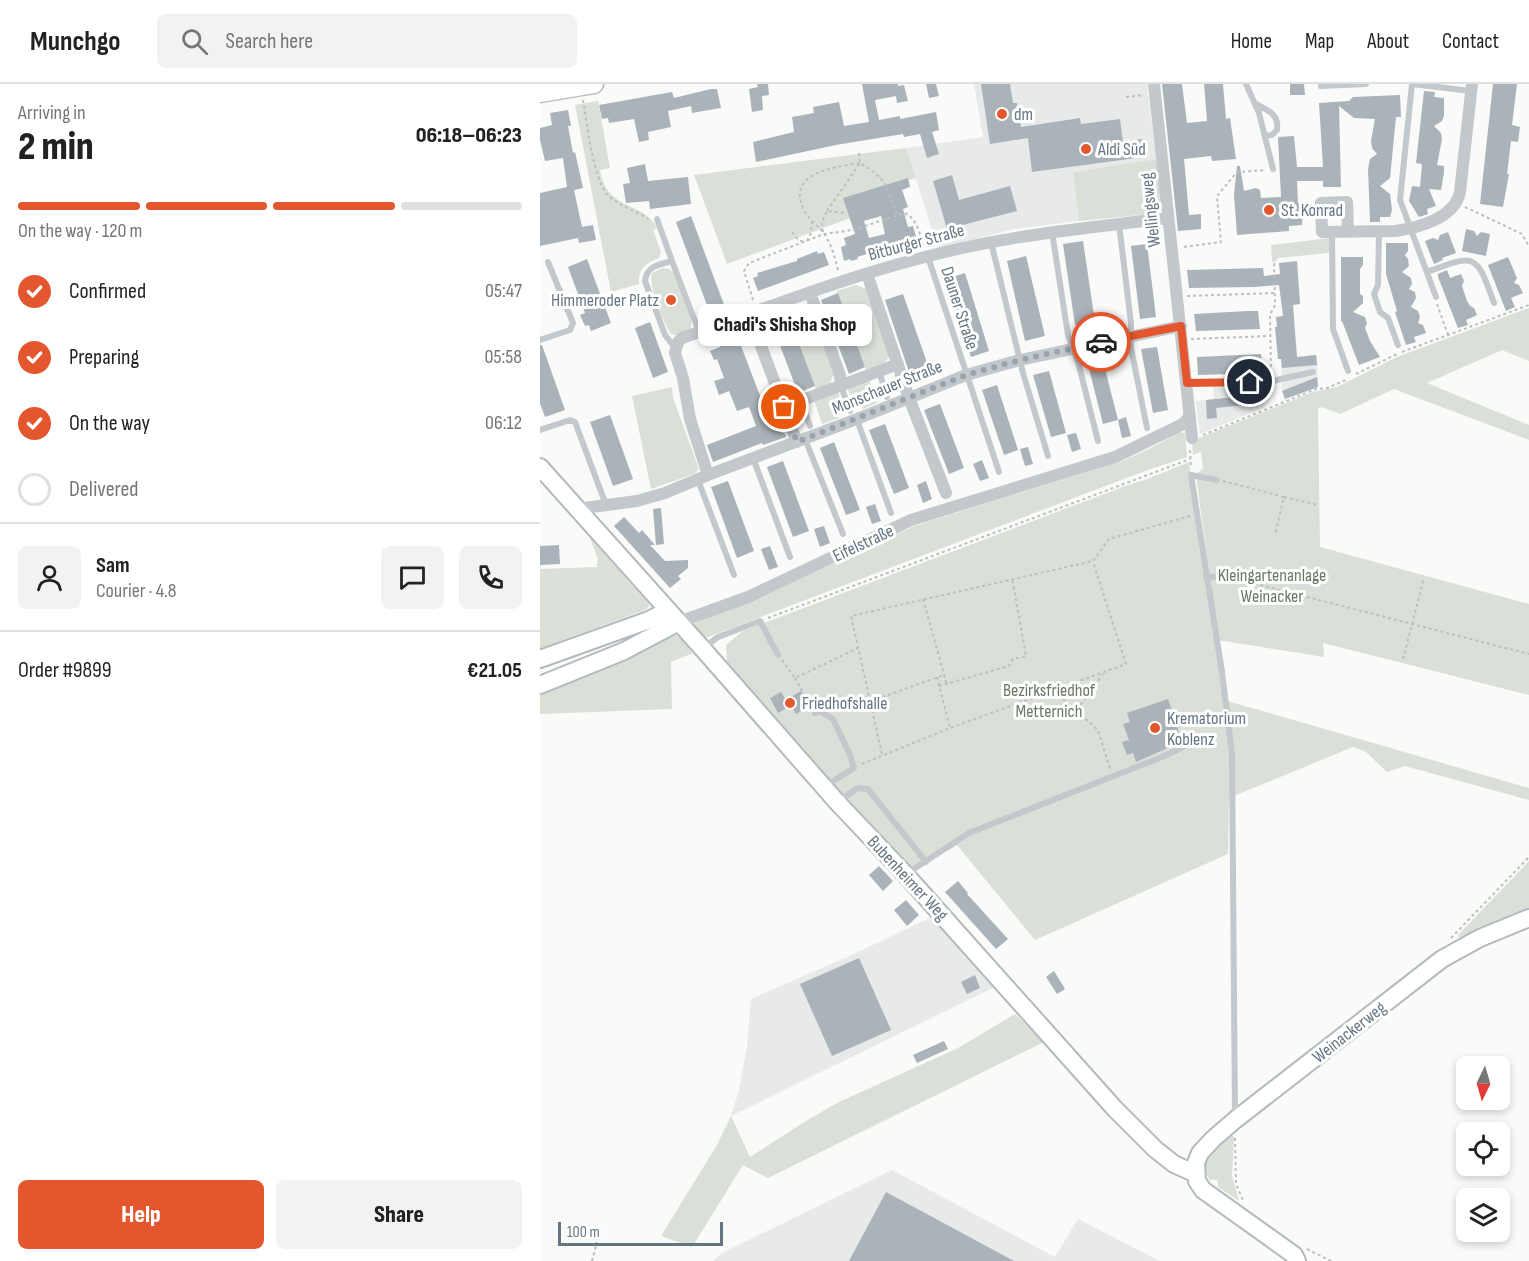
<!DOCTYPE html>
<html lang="en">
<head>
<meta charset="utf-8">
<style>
	:root { --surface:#fff; --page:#f2f2f2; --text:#222; --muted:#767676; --line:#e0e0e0; --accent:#e4572e }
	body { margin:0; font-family:"Sofia Sans Condensed",sans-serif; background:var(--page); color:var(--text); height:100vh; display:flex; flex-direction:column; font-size:22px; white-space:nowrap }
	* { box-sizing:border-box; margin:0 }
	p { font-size:20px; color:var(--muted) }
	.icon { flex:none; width:33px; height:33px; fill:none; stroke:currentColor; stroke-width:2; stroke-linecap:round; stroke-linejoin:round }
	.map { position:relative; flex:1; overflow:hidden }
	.sheet { display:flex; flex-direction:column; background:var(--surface); width:540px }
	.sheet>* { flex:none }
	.needle { width:39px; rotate:185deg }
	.tools { position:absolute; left:916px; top:972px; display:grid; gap:12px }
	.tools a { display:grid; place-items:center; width:54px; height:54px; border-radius:9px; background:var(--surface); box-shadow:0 3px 9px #0003; font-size:30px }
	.scale { position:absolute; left:18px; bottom:15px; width:165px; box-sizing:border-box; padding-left:6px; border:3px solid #657683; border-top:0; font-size:16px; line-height:21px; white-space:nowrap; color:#657683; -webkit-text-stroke:4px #fff; paint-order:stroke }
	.pin { position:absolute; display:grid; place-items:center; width:51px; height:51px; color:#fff; margin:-26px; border:3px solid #fff; border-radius:50%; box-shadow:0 2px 6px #0007 }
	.courier { position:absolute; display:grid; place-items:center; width:60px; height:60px; margin:-30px; border:4px solid #e4572e; border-radius:50%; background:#fff; color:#222; box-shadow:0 2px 8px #0007 }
	.bubble { position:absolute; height:42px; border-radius:9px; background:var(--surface); box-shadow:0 3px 9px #0003; font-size:20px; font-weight:800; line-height:42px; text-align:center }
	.summary em { font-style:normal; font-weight:800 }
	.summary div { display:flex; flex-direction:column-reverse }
	.summary { display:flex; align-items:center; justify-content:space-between; height:102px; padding:0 18px }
	h1 { font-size:39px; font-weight:800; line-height:45px }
	.bar { display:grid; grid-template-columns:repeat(4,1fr); gap:9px 6px; align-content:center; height:72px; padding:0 18px }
	.bar i { height:8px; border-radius:4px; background:var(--line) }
	.bar .active { background:var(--accent) }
	.bar p { grid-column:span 4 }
	.line { display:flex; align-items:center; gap:15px; padding:0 18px; border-top:2px solid var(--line) }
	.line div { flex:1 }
	.round { display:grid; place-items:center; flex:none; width:63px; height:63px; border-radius:9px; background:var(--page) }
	ol { padding:0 18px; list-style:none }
	li { display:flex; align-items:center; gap:18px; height:66px }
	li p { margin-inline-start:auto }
	li .icon { padding:6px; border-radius:50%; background:var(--accent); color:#fff; stroke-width:4 }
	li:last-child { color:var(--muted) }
	li i { width:33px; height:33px; border:3px solid var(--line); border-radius:50% }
	.primary-button { display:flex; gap:12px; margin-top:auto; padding:12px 18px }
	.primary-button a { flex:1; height:69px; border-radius:9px; background:var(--accent); color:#fff; font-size:24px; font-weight:800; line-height:69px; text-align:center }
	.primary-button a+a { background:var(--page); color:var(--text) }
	header { display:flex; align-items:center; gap:36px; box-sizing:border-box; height:84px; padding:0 30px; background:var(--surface); border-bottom:2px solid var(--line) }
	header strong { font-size:28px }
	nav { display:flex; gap:33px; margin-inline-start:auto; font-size:21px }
	.search { width:420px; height:54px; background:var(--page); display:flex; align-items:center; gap:15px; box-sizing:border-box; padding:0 21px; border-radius:9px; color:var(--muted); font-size:22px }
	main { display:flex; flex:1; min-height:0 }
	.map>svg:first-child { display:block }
</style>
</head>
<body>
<header>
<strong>Munchgo</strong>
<div class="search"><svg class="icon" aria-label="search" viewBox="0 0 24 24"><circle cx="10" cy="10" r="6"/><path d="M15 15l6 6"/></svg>Search here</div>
<nav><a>Home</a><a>Map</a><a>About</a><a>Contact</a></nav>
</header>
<main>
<section class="sheet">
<div class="summary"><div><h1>2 min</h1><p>Arriving in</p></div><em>06:18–06:23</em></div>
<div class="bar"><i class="active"></i><i class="active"></i><i class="active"></i><i></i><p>On the way · 120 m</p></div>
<ol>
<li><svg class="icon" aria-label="check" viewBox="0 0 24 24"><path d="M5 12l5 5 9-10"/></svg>Confirmed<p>05:47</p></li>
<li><svg class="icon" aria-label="check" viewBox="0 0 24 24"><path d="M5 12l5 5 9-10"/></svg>Preparing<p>05:58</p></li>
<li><svg class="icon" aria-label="check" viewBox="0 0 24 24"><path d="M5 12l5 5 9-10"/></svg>On the way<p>06:12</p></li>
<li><i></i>Delivered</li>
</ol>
<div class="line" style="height:108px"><a class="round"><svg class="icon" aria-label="person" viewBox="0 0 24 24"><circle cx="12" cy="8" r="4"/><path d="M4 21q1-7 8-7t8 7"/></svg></a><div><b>Sam</b><p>Courier · 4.8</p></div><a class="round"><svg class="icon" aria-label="chat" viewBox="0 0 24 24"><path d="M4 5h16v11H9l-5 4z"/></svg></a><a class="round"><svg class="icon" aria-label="phone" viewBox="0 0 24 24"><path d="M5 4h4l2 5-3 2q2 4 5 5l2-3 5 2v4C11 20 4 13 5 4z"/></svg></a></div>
<div class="line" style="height:78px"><div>Order #9899</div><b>€21.05</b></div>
<div class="primary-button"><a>Help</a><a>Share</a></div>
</section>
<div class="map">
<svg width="989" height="1177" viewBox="0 0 989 1177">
	<rect width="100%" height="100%" fill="#fafaf8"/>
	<!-- built -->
	<path fill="#e8e9e9" d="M434,0H607L616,76L533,88L539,137L474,145L398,165L366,64L443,53Z
		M777,271L778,303L745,315L742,307L741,275Z
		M722,301L725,323L660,350L656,317L674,315L673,302Z
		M392,833L455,903L191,1032L199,1006L207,963L211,915L305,874Z
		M352,1086L515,1173L538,1135L620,1177H173L182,1169Z"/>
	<!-- green -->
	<path fill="#dadfd7" d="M58,17L70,84L60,86C67,128 103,116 117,144L113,146L121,168L119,174C106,179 98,185 99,200L71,208L35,21Z
		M366,64L376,94L304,114L310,134L187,180L154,91Z
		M618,75L622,119L617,126L610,130L539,137L533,88Z
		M790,154L789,169L738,174L735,178H732L731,161Z
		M122,184L129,185L134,189L151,235V246L139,252L131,250C123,237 108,204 112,189Z
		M316,201L324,204L326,203L350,272L344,279L326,286L297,207Z
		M260,220L266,224L269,223L295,292L292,293L290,300L276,305L246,225Z
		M989,224V277L962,266L887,299L989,341V356L854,305L800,330L782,323L778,325L780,463L989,520V611L783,559L784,573L678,556L656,391L663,384L661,368L653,371L652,357L773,308L797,303L857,273Z
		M329,296L337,319L323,325L317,308L310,311L307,304Z
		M132,303L133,314L159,385L154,390L111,405L92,312Z
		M298,307L300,314L292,317L299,334L282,340L274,316Z
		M640,348L645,349L647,373L605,387L163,555L153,544V541L157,538L230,509L374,442L582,377L609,365Z
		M649,378L684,616L989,704V716L865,682L847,688L826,668L813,663L689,714L688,770L495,856L417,761L409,766L405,763L368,786L187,582L186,561L203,547L588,401L605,396Z
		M50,454L108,519L109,523L107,525L0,565V485L57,483L58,475Z
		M130,549L141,554L153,569L131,578L132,625L0,630V604L85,572C101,570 116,558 130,549Z
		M989,777V827L921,856L918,851Z
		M475,930L504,958L228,1094L203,1081L152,1163L121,1152L177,1061L191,1032L210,1073L266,1037L299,1018L418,964Z
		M689,1049L694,1053L692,1092L699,1117L678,1103V1097L674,1095L670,1096C656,1077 677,1063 689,1049Z"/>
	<!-- building -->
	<path fill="#aab3b9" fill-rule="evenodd" d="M217,0H228L229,11L222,12L223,26L212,28L209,5L218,3Z
		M322,0H358V2L364,1L368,17L357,19L356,12L335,16L339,36L360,32V35L396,28L399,46L392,48L399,70L387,74L380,50L364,53L363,50L296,61L216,78L213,58L254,48L252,33L274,29L273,23L299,18L304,42L329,38Z
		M386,0H396L399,12L389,14Z
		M441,0H470L473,19H477L481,43L540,34L541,40L580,35L583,58L602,55L604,73L492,88L488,54L450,60Z
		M622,0H642L647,39L667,37L664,0H683L686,35L690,34L696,75L672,77L671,72L644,75L649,131L661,130V145L638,147Z
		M750,0H764L765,11H750Z
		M953,0H977L972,41L980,43L978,58L971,57L967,90H969L963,123L940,120Z
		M171,5H177L181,24L152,29L151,22L128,27L131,43L108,48L109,56L99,58L94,35L69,39L68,34L62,35L59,21L132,8L134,14Z
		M884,7L895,8L894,13L904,14V31L902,37L894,42L901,49L902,55L897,81L904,82V89L901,106L889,105L896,122L887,125L888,130L879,133L869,117L872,102L880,103L882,80L876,79Z
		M860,11L861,33H856L850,94L840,102L850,110L852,126L850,133H840V138H830L828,85L830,75L837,70L832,64L831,57L835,35L814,34L799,22L801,103H783V97H757L758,119H761L763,128L762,141L749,142V147L697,151L694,111L697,82H700L704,107L716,104L720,106L721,114L741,113L738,53L754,52L757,83H783L779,19L809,17L813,13Z
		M28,26L31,42H28L33,69L35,68L43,104L34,106L42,143L53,141L56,156L39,159L38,154L0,162V109L27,103L23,74L5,77L0,56V44L12,41L10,29Z
		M105,80L108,97L148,93L151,120L110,125L109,117L86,119L83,100L90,99L87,84Z
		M412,91L419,116L470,102L477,127L407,145L393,97Z
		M368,94L370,103L362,106L368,123L363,125L368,143L373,142L377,156L372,157L374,168L368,169L364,159L317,173L318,175L311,177L310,175L304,177L301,163L306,161L304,154L315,150L303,114ZM341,132L345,150L329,154L324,137Z
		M151,132L186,226L171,232L136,138Z
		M926,145L934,147L937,152L941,148L950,150L946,172L922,167Z
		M908,148L916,169L902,174L903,176L894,180L885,157L893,154L898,156L900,151Z
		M543,157L555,238L535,241L523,160Z
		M846,159H868V167L865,171L868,175L869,182L862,188L871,194L872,200L869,205L875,208L876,214L871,223L878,227L880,233L878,239L883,241L886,249L874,253L876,258L866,261L855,228L857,227L846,190Z
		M607,160L616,233L600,235L591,162Z
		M277,167L278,170L284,168L289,181L218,207L213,194L218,192L217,189L257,177V175Z
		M486,172L505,252L485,257L467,177Z
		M801,173H823V181L820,185V210L823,212V219L813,228L825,233L827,239L825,244L830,257L840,273L819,281L802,237L801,238Z
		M968,173L977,194L974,199L979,201L983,209L971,214L975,223L966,227L948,181Z
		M47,175L71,239L51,247L49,241L45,242L40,231L45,229L28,183Z
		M757,177L760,220L753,221L757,273L776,271L777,281L742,284L741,275H738L735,243H737L736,233L743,232L739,201L714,203L649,204L647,186L723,184L724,192L740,190L739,179Z
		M907,186L910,194L921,190L924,197L922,202L927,217L930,222L934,224L937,231L926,236L928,241L918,244L898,193V190Z
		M425,189L449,267L431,273L406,195Z
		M298,209L325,283L309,290L281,216Z
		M363,210L390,287L371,294L345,216Z
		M707,227H718L720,245L656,247L654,230Z
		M247,228L275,302L258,309L230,235Z
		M110,238L128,288L113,294L95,244Z
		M195,246L225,325L230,323L239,347L245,350L246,353L223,361L222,359L173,378L167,361L216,342L209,323L197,327L189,307L179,311L174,297L184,294L177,275L174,276L170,267L180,263L176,253Z
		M0,261H2L25,326L5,333L0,319Z
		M617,263L628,326L613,329L601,265Z
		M721,270L723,289L658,291L657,273Z
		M562,273L578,336L563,340L547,277Z
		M509,287L526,349L511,353L493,291Z
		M777,293L778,303L745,315L742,307Z
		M457,301L478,366L464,371L442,306Z
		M723,310L724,319L676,324L677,334L667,335L666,316Z
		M400,320L424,384L409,390L384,326Z
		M70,331L93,395L73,402L50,338Z
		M586,333L591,352L582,354L578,336Z
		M345,340L369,404L354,410L329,346Z
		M536,349L541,365L532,368L527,351Z
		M294,358L320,426L306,431L280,364Z
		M488,363L493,380L485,382L480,365Z
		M442,376L449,394L440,397L433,380Z
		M243,377L269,447L253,453L227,383Z
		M188,397L214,467L197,474L171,403Z
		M386,397L392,415L383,419L377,401Z
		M335,420L341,437L332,440L326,423Z
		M121,424L124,460L116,461L113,425Z
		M84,433L99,449L102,446L115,461H110L125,477L148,476V484L138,492L141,495L130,504L74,442Z
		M284,442L290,459L280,463L274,445Z
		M19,461L20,480L0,481V462Z
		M230,462L238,483L229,486L221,465Z
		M261,607L269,622L256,630L247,615Z
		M241,608L250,622L238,629L230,614Z
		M628,615L640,651L651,647L654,658L648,660L641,658L596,678L593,669L587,671L582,658L589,656L583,640L590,638L587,629Z
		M339,782L353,797L343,807L329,791Z
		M418,797L428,809L427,810L468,855L456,865L405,808Z
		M366,816L379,831L367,842L354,826Z
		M319,874L351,946L292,972L260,900Z
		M514,887L525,905L517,910L506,893Z
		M435,891L440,904L427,910L421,898Z
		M404,957L408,965L377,979L373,971Z
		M346,1108L474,1177H309Z"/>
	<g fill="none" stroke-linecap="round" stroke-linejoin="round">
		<!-- secondary casing -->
		<g stroke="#b3babf" stroke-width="20">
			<path id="secondary" d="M0,383L162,564L297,718L366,791L575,1025L615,1065L634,1080L656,1090
				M0,575L109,536L128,526
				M0,601L84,567L139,538
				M757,1177L754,1171L663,1106L657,1097L656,1079L660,1069L673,1055L695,1036L902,875L940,854L989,834"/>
		</g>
		<!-- primary casing -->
		<g stroke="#b5babe" stroke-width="21">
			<path id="primary" d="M0,9L54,0"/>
		</g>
		<!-- path -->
		<path stroke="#bbbfc2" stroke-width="2" stroke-dasharray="3 3" stroke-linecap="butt" d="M586,13L604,11
			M43,16C47,38 53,96 68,111C79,122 96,127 108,135
			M319,69L320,79C347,95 347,103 357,130
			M925,123L982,150L989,163
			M287,127L320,79
			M252,148L258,156L264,158
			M283,148L282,138L287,127L307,129
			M267,157L271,149L272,138
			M644,163L681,158L677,112L697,88L726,86
			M298,186C295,174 292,162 285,151C279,142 269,136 264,126C245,88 296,83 320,79
			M647,212L734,209
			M213,216L204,187L209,179L284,150L313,146L364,129C377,133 379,150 384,161
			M897,220L908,251
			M651,255L729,252
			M862,268L989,221
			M731,289L730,231L735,221L734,178
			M816,290L857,270
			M663,351L776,305L787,304L806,296
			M650,366L651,384
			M683,397L744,413L735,451
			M744,413L778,421
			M697,495L989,570
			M711,501L712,495
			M383,515L407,601
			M228,534L650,375
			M863,575L884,494
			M242,576L255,594L318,564
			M397,593L410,644
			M255,594L271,623
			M399,602L469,582L473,575L486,572L472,494
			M514,607L558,646L570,685
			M331,617L404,591
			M537,626L563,590
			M342,670L311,532L553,477L569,455L650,432
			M322,680L410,644L586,580L553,478
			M911,854L989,773
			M695,1054L696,1100L703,1116
			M767,1165L791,1177
			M52,1177L57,1158"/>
		<!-- lane -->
		<path stroke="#c3c8cc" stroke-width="6" d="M706,0L719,29L733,85
			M872,0L860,116L896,213
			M872,0L931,7
			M781,2L826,0
			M716,20C729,27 739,30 737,46L732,51L725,52
			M117,135L132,177C119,181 107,181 105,197L125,251L135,264
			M579,140L591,239V264L607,344
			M792,147L793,245L808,287
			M839,147L838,201L834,210L840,228L848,234L858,261
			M512,148L528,251L538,278L558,357
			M451,158L483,289L508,372
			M388,173L459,388
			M132,177L159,248
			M887,188C937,169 936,170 954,219
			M0,256L30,246L33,239L8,178
			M339,287L347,313
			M647,299L732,297L773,288
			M301,302L310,327
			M261,317L270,342
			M303,322L312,318
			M317,336L351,429
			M0,346L30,336L35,338L66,421
			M265,355L303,450
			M213,374L250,473
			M158,396L194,491
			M677,396L651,391L682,588L692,670L695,1033
			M666,493H688
			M163,564L178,553L220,537L238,571
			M275,629L279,627L293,635L310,671L314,684L285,702
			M297,718L318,704L328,705L386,778
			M366,790L429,749L622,673L643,663"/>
		<!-- street -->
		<path stroke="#c3c8cc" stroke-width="12" d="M614,0L652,354
			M808,147L807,118L781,119L782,148L855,147C878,144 915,134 920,108L932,0
			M327,190L369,314L406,409
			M270,209L300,291L301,301
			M209,230L257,358
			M244,323L358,280
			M168,391L150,335L143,294L135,269L138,258L142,254C224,225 305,193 389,172C469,151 547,144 628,134
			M37,425L97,417L125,409L168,391L317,335L426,291L480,276L641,242
			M139,538L208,513L371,436L575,373L643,340L650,332"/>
		<!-- secondary -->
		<use href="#secondary" stroke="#fff" stroke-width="16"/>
		<!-- primary -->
		<use href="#primary" stroke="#fff" stroke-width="18"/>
	</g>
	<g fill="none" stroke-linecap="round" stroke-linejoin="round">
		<!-- done -->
		<path stroke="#99a4ac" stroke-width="6" stroke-dasharray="0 10.8" d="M244,323L257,358L426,291L480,276L561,258"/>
		<!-- route -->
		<path stroke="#e4572e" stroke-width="8" d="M561,258L641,242L647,299L710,298"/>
	</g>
	<!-- markers -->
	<g fill="#e4572e" stroke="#fff" stroke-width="2">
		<circle cx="462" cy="30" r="6"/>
		<circle cx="546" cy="65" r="6"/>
		<circle cx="729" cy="126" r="6"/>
		<circle cx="131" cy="216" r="6"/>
		<circle cx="250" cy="619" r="6"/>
		<circle cx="615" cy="644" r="6"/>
	</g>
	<g text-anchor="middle" stroke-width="6" stroke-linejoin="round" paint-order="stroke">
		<!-- poi labels -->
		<g font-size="18" fill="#657683" stroke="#fff" text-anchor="start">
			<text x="474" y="36">dm</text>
			<text x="558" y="71">Aldi Süd</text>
			<text x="741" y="132">St. Konrad</text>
			<text x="119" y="222" text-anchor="end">Himmeroder Platz</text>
			<text x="262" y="625">Friedhofshalle</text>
			<text x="627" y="640">Krematorium<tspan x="627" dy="21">Koblenz</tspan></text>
		</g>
		<!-- street labels -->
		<g font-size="18" fill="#657683" stroke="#fff">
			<text transform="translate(610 126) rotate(-96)" y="6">Wellingsweg</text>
			<text transform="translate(376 158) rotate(-15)" y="6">Bitburger Straße</text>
			<text transform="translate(420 224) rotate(72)" y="6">Dauner Straße</text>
			<text transform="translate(347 303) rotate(-22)" y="6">Monschauer Straße</text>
			<text transform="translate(323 459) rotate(-25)" y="6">Eifelstraße</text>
			<text transform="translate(368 794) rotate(47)" y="6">Bubenheimer Weg</text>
			<text transform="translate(809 948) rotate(-38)" y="6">Weinackerweg</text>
		</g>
		<!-- park labels -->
		<g font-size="18" fill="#687a64" stroke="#fff">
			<text x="732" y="497">Kleingartenanlage<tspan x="732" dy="21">Weinacker</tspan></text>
			<text x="509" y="612">Bezirksfriedhof<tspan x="509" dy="21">Metternich</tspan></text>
		</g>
	</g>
</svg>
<div class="tools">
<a><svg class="needle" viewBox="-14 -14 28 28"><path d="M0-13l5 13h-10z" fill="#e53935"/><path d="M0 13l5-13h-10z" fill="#767676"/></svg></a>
<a><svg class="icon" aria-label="locate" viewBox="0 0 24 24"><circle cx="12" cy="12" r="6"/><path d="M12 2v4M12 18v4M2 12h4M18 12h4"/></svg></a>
<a><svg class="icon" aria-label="layers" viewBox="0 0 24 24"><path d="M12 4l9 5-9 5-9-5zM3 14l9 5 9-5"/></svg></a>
</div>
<div class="scale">100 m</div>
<div class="pin" style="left:244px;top:323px;background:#ea580c"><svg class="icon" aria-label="bag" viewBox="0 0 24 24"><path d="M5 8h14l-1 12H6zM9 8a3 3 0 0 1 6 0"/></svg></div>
<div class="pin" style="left:710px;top:298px;background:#1f2937"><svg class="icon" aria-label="home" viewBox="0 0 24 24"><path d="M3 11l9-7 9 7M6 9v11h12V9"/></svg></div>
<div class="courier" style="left:561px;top:258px"><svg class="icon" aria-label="car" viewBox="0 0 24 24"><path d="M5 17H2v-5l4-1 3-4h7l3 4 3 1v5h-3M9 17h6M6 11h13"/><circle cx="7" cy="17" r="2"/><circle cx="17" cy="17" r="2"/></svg></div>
<div class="bubble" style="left:158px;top:220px;width:174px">Chadi's Shisha Shop</div>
</div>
</main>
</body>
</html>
